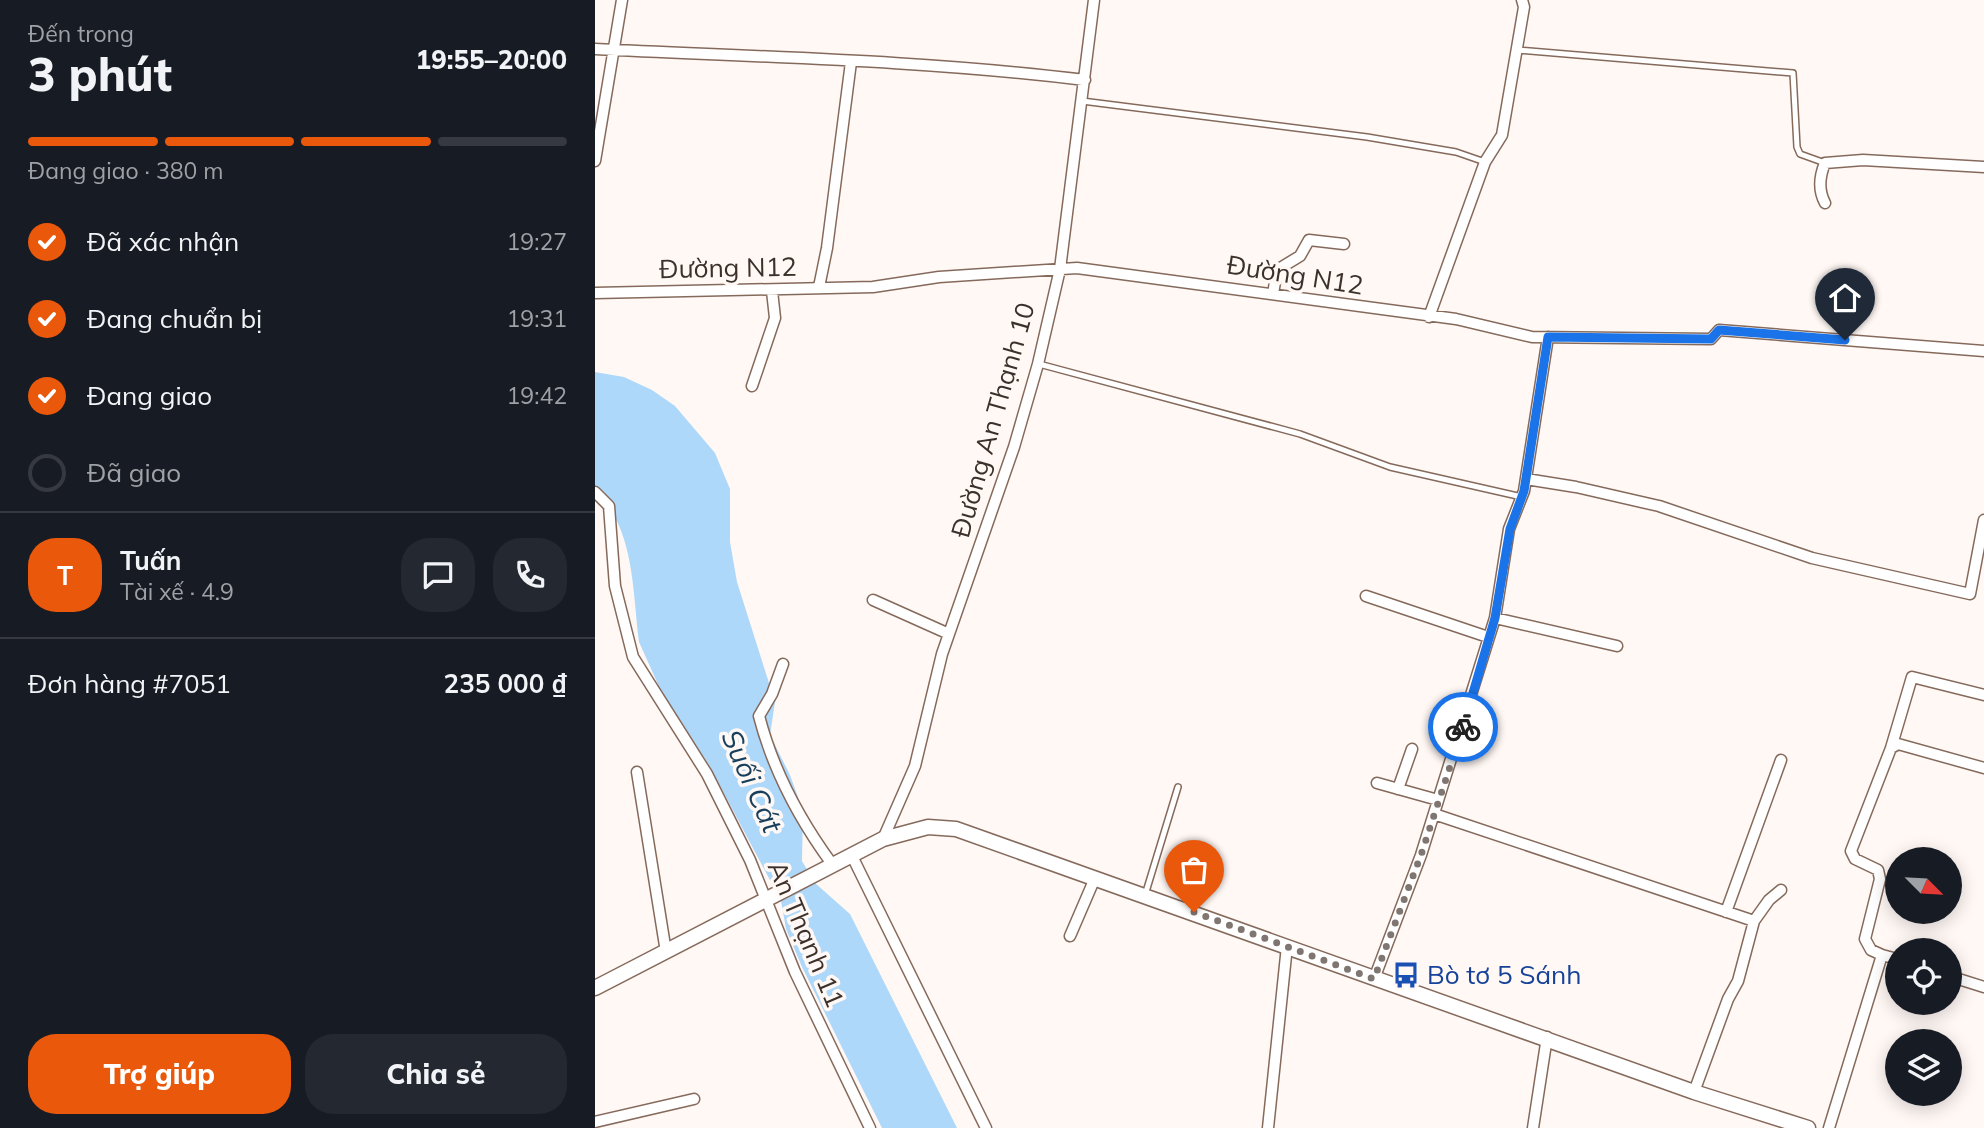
<!DOCTYPE html>
<html lang="vi">
<head>
<meta charset="utf-8">
<style>
	:root { --surface:#171b24; --page:#242831; --text:#f1f3f6; --muted:#9ea1a6; --line:#363941; --accent:#ea580c }
	body { margin:0; font-family:Mulish,sans-serif; background:var(--page); color:var(--text); height:100vh; display:flex; flex-direction:column; font-size:26px; white-space:nowrap }
	* { box-sizing:border-box; margin:0 }
	p { font-size:23px; color:var(--muted) }
	.icon { flex:none; width:38px; height:38px; fill:none; stroke:currentColor; stroke-width:2; stroke-linecap:round; stroke-linejoin:round }
	.map { position:relative; flex:1; overflow:hidden }
	.drawer { display:flex; flex-direction:column; background:var(--surface); width:595px }
	.drawer>* { flex:none }
	.needle { width:46px; rotate:114deg }
	.buttons { position:absolute; left:1290px; top:847px; display:grid; gap:14px }
	.buttons a { display:grid; place-items:center; width:77px; height:77px; border-radius:50%; background:var(--surface); box-shadow:0 4px 18px #0003; font-size:35px }
	.pin { position:absolute; display:grid; place-items:center; width:60px; height:60px; color:#fff; margin:-72px -30px; border-radius:50% 50% 50% 0; rotate:-45deg; box-shadow:0 0 7px #0007 }
	.pin .icon { rotate:45deg }
	.courier { position:absolute; display:grid; place-items:center; width:70px; height:70px; margin:-35px; border:5px solid #1a73e8; border-radius:50%; background:#fff; color:#222; box-shadow:0 2px 9px #0007 }
	.headline em { font-style:normal; font-weight:800 }
	.headline div { display:flex; flex-direction:column-reverse }
	.headline { display:flex; align-items:center; justify-content:space-between; height:119px; padding:0 28px }
	h1 { font-size:46px; font-weight:800; line-height:52px }
	.bar { display:grid; grid-template-columns:repeat(4,1fr); gap:10px 7px; align-content:center; height:84px; padding:0 28px }
	.bar i { height:9px; border-radius:5px; background:var(--line) }
	.bar .selected { background:var(--accent) }
	.bar p { grid-column:span 4 }
	.line { display:flex; align-items:center; gap:18px; padding:0 28px; border-top:2px solid var(--line) }
	.line div { flex:1 }
	.round { display:grid; place-items:center; flex:none; width:74px; height:74px; border-radius:28px; background:var(--page) }
	ol { padding:0 28px; list-style:none }
	li { display:flex; align-items:center; gap:21px; height:77px }
	li p { margin-inline-start:auto }
	li .icon { padding:7px; border-radius:50%; background:var(--accent); color:#fff; stroke-width:4 }
	li:last-child { color:var(--muted) }
	li i { width:38px; height:38px; border:4px solid var(--line); border-radius:50% }
	.primary-button { display:flex; gap:14px; margin-top:auto; padding:14px 28px }
	.primary-button a { flex:1; height:80px; border-radius:28px; background:var(--accent); color:#fff; font-size:28px; font-weight:800; line-height:80px; text-align:center }
	.primary-button a+a { background:var(--page); color:var(--text) }
	main { display:flex; flex:1; min-height:0 }
	.map>svg:first-child { display:block }
</style>
</head>
<body>
<main>
<section class="drawer">
<div class="headline"><div><h1>3 phút</h1><p>Đến trong</p></div><em>19:55–20:00</em></div>
<div class="bar"><i class="selected"></i><i class="selected"></i><i class="selected"></i><i></i><p>Đang giao · 380 m</p></div>
<ol>
<li><svg class="icon" aria-label="check" viewBox="0 0 24 24"><path d="M5 12l5 5 9-10"/></svg>Đã xác nhận<p>19:27</p></li>
<li><svg class="icon" aria-label="check" viewBox="0 0 24 24"><path d="M5 12l5 5 9-10"/></svg>Đang chuẩn bị<p>19:31</p></li>
<li><svg class="icon" aria-label="check" viewBox="0 0 24 24"><path d="M5 12l5 5 9-10"/></svg>Đang giao<p>19:42</p></li>
<li><i></i>Đã giao</li>
</ol>
<div class="line" style="height:126px"><b class="round" style="background:var(--accent);color:#fff">T</b><div><b>Tuấn</b><p>Tài xế · 4.9</p></div><a class="round"><svg class="icon" aria-label="chat" viewBox="0 0 24 24"><path d="M4 5h16v11H9l-5 4z"/></svg></a><a class="round"><svg class="icon" aria-label="phone" viewBox="0 0 24 24"><path d="M5 4h4l2 5-3 2q2 4 5 5l2-3 5 2v4C11 20 4 13 5 4z"/></svg></a></div>
<div class="line" style="height:91px"><div>Đơn hàng #7051</div><b>235 000 ₫</b></div>
<div class="primary-button"><a>Trợ giúp</a><a>Chia sẻ</a></div>
</section>
<div class="map">
<svg width="1389" height="1128" viewBox="0 0 1389 1128">
	<rect width="100%" height="100%" fill="#fff8f5"/>
	<!-- water -->
	<path fill="#aed8fa" d="M0,372L29,377L57,390L80,406L120,453L135,489V542L142,582L180,702L175,735L195,775L208,811L207,861L220,883L255,914L362,1128H287L207,967L191,929L186,901L114,765L66,691L44,642C37,587 40,531 0,489Z"/>
	<g fill="none" stroke-linecap="round" stroke-linejoin="round">
		<!-- service casing -->
		<g stroke="#856a5c" stroke-width="8">
			<path id="service" d="M922,50L1198,73L1202,147L1205,154L1230,163
				M487,101L772,137L861,152L890,162
				M444,364L705,434L795,467L927,497
				M550,895L583,787"/>
		</g>
		<!-- minor casing -->
		<g stroke="#856a5c" stroke-width="13">
			<path id="minor" d="M0,49C163,57 328,60 490,80
				M0,161L27,0
				M1230,203C1223,190 1225,175 1230,163L1268,160L1389,167
				M224,287L232,248L256,62
				M0,293L278,287L344,277L482,268L861,319L937,337L1116,339L1124,330L1389,351
				M678,294L682,270L705,256L714,240L749,244
				M834,317L890,162L907,135L929,7L927,0
				M157,386L180,318L177,291
				M931,479L981,487L1064,506L1217,558L1375,594L1389,520
				M0,492L14,506L20,586L38,657L112,774L155,860L200,972L275,1128
				M771,596L893,637
				M278,600L354,634
				M900,618L1022,646
				M188,664L177,694L164,716C178,770 204,819 237,864
				M1296,748L1303,744L1389,768
				M42,772L71,952
				M782,783L843,800
				M803,789L817,749
				M839,814L1159,921
				M288,839L320,766L347,654L419,447L443,364L465,269L499,0
				M256,854L391,1128
				M1131,912L1186,760
				M475,936L500,878
				M1287,955L1276,950L1270,939L1285,879L1283,870L1260,859L1256,851L1296,748L1317,677L1389,695
				M1354,976L1389,987
				M779,979L826,855L900,618L914,529L929,491L953,337
				M1099,1092L1133,999L1143,981L1159,921L1174,900L1186,890
				M0,1122L99,1099
				M673,1128L692,946
				M938,1128L952,1037
				M1234,1128L1287,955L1302,959"/>
		</g>
		<!-- secondary casing -->
		<g stroke="#856a5c" stroke-width="17">
			<path id="secondary" d="M0,988L288,839L333,827L361,829L1099,1092L1213,1128"/>
		</g>
		<!-- service -->
		<use href="#service" stroke="#fff" stroke-width="5"/>
		<!-- minor -->
		<use href="#minor" stroke="#fff" stroke-width="10"/>
		<!-- secondary -->
		<use href="#secondary" stroke="#fff" stroke-width="14"/>
	</g>
	<g fill="none" stroke-linecap="round" stroke-linejoin="round">
		<!-- done -->
		<path stroke="#807671" stroke-width="7" stroke-dasharray="0 12.6" d="M599,912L779,979L826,855L868,727"/>
		<!-- route -->
		<path stroke="#1a73e8" stroke-width="9" d="M868,727L900,618L915,529L929,491L953,337L1116,339L1124,330L1250,340"/>
	</g>
	<!-- icons -->
	<defs>
		<g id="bus-bare" transform="scale(2.1)"><path d="M-5-6H5V4H4V6H2V4H-2V6H-4V4H-5ZM-3.5-4V0h7V-4ZM-3.5 1.2v1.5H-2V1.2ZM2 1.2v1.5H3.5V1.2Z" fill="#1a4fb4" stroke="#fff8f5" stroke-width="2.5" paint-order="stroke"/></g>
	</defs>
	<g fill-rule="evenodd">
		<use href="#bus-bare" x="811" y="975"/>
	</g>
	<g text-anchor="middle" stroke-width="7" stroke-linejoin="round" paint-order="stroke">
		<!-- street labels -->
		<g font-size="26" fill="#3c302a" stroke="#fff8f5">
			<text transform="translate(133 268) rotate(-1)" y="9">Đường N12</text>
			<text transform="translate(700 275) rotate(9)" y="9">Đường N12</text>
			<text transform="translate(398 420) rotate(-74)" y="9">Đường An Thạnh 10</text>
			<text transform="translate(211 934) rotate(67)" y="9">An Thạnh 11</text>
		</g>
		<!-- transit labels -->
		<g font-size="26" fill="#164399" stroke="#fff8f5" text-anchor="start">
			<text x="832" y="984">Bò tơ 5 Sánh</text>
		</g>
		<!-- water labels -->
		<g font-size="28" font-style="italic" fill="#173f5c" stroke="#fff8f5">
			<text transform="translate(157 781) rotate(66)" y="10">Suối Cát</text>
		</g>
	</g>
</svg>
<div class="buttons">
<a><svg class="needle" viewBox="-14 -14 28 28"><path d="M0-13l5 13h-10z" fill="#e53935"/><path d="M0 13l5-13h-10z" fill="#9ea1a6"/></svg></a>
<a><svg class="icon" aria-label="locate" viewBox="0 0 24 24"><circle cx="12" cy="12" r="6"/><path d="M12 2v4M12 18v4M2 12h4M18 12h4"/></svg></a>
<a><svg class="icon" aria-label="layers" viewBox="0 0 24 24"><path d="M12 4l9 5-9 5-9-5zM3 14l9 5 9-5"/></svg></a>
</div>
<div class="pin" style="left:599px;top:912px;background:#ea580c"><svg class="icon" aria-label="bag" viewBox="0 0 24 24"><path d="M5 8h14l-1 12H6zM9 8a3 3 0 0 1 6 0"/></svg></div>
<div class="pin" style="left:1250px;top:340px;background:#1f2937"><svg class="icon" aria-label="home" viewBox="0 0 24 24"><path d="M3 11l9-7 9 7M6 9v11h12V9"/></svg></div>
<div class="courier" style="left:868px;top:727px"><svg class="icon" aria-label="bike" viewBox="0 0 24 24"><circle cx="6" cy="16" r="4"/><circle cx="18" cy="16" r="4"/><path d="M6 16l4-8h5l3 8M10 8l3 8H6M13 5h3"/></svg></div>
</div>
</main>
</body>
</html>
